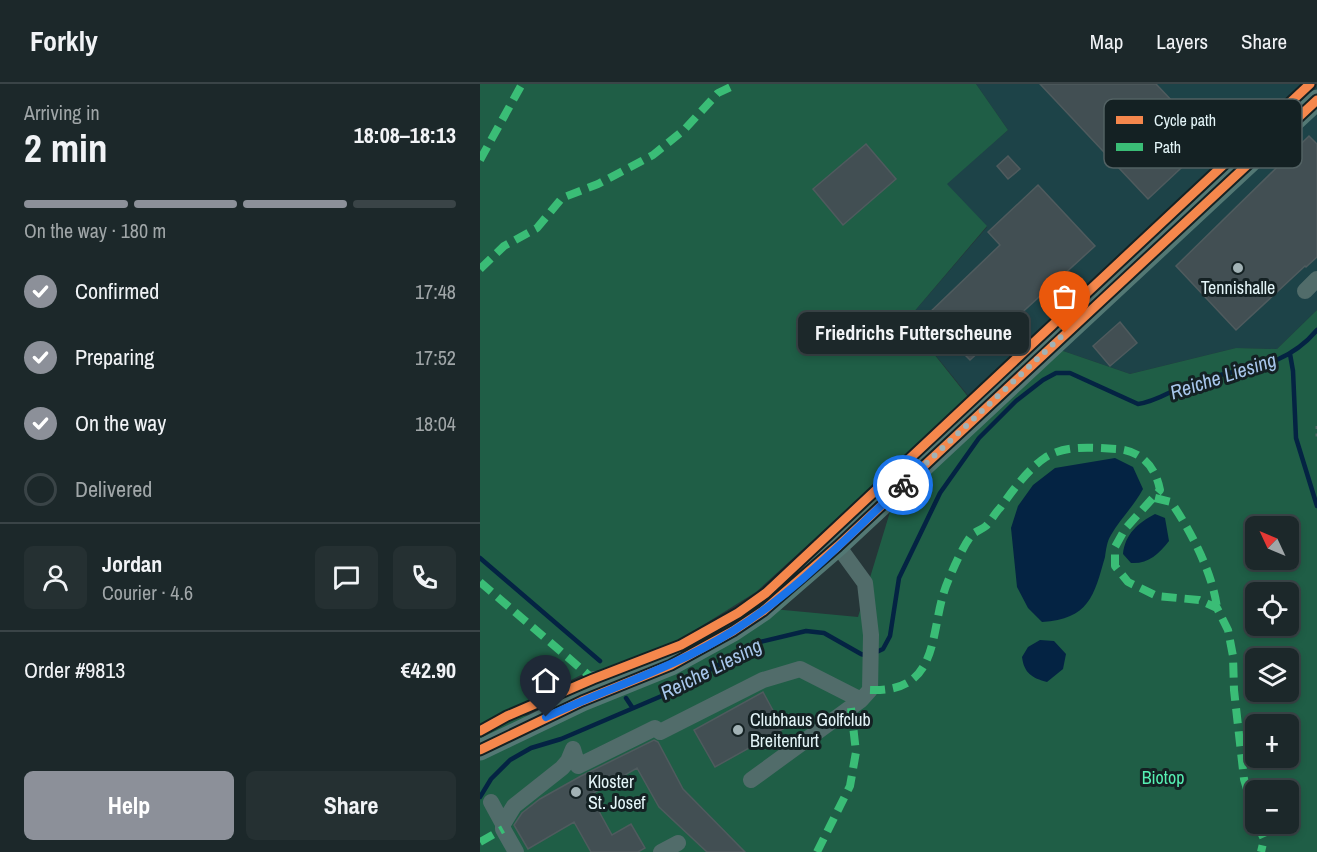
<!DOCTYPE html>
<html lang="en">
<head>
<meta charset="utf-8">
<style>
	:root { --surface:#1c282a; --page:#253032; --text:#f1f3f6; --muted:#a0a6a8; --line:#3a4447; --accent:#8c9099 }
	body { margin:0; font-family:"Archivo Narrow",sans-serif; background:var(--page); color:var(--text); height:100vh; display:flex; flex-direction:column; font-size:22px; white-space:nowrap }
	* { box-sizing:border-box; margin:0 }
	p { font-size:20px; color:var(--muted) }
	.icon { flex:none; width:33px; height:33px; fill:none; stroke:currentColor; stroke-width:2; stroke-linecap:round; stroke-linejoin:round }
	.map { position:relative; flex:1; overflow:hidden }
	.panel { display:flex; flex-direction:column; background:var(--surface); width:480px }
	.panel>* { flex:none }
	.needle { width:39px; rotate:314deg }
	.fabs { position:absolute; left:765px; top:432px; display:grid; gap:12px }
	.fabs a { display:grid; place-items:center; width:54px; height:54px; border-radius:9px; background:var(--surface); box-shadow:0 3px 9px #0003,0 0 0 2px var(--line); font-size:30px }
	.pin { position:absolute; display:grid; place-items:center; width:51px; height:51px; color:#fff; margin:-62px -26px; border-radius:50% 50% 50% 0; rotate:-45deg; box-shadow:0 0 6px #0007 }
	.pin .icon { rotate:45deg }
	.courier { position:absolute; display:grid; place-items:center; width:60px; height:60px; margin:-30px; border:4px solid #1a73e8; border-radius:50%; background:#fff; color:#222; box-shadow:0 2px 8px #0007 }
	.bubble { position:absolute; height:42px; border-radius:9px; background:var(--surface); box-shadow:0 3px 9px #0003,0 0 0 2px var(--line); font-size:20px; font-weight:700; line-height:42px; text-align:center }
	.summary em { font-style:normal; font-weight:700 }
	.summary div { display:flex; flex-direction:column-reverse }
	.summary { display:flex; align-items:center; justify-content:space-between; height:102px; padding:0 24px }
	h1 { font-size:39px; font-weight:700; line-height:45px }
	.bar { display:grid; grid-template-columns:repeat(4,1fr); gap:9px 6px; align-content:center; height:72px; padding:0 24px }
	.bar i { height:8px; border-radius:4px; background:var(--line) }
	.bar .selected { background:var(--accent) }
	.bar p { grid-column:span 4 }
	.line { display:flex; align-items:center; gap:15px; padding:0 24px; border-top:2px solid var(--line) }
	.line div { flex:1 }
	.round { display:grid; place-items:center; flex:none; width:63px; height:63px; border-radius:9px; background:var(--page) }
	ol { padding:0 24px; list-style:none }
	li { display:flex; align-items:center; gap:18px; height:66px }
	li p { margin-inline-start:auto }
	li .icon { padding:6px; border-radius:50%; background:var(--accent); color:#fff; stroke-width:4 }
	li:last-child { color:var(--muted) }
	li i { width:33px; height:33px; border:3px solid var(--line); border-radius:50% }
	.button { display:flex; gap:12px; margin-top:auto; padding:12px 24px }
	.button a { flex:1; height:69px; border-radius:9px; background:var(--accent); color:#fff; font-size:24px; font-weight:700; line-height:69px; text-align:center }
	.button a+a { background:var(--page); color:var(--text) }
	header { display:flex; align-items:center; gap:36px; box-sizing:border-box; height:84px; padding:0 30px; background:var(--surface); border-bottom:2px solid var(--line) }
	header strong { font-size:28px }
	nav { display:flex; gap:33px; margin-inline-start:auto; font-size:21px }
	main { display:flex; flex:1; min-height:0 }
	.map>svg:first-child { display:block }
</style>
</head>
<body>
<header>
<strong>Forkly</strong>
<nav><a>Map</a><a>Layers</a><a>Share</a></nav>
</header>
<main>
<section class="panel">
<div class="summary"><div><h1>2 min</h1><p>Arriving in</p></div><em>18:08–18:13</em></div>
<div class="bar"><i class="selected"></i><i class="selected"></i><i class="selected"></i><i></i><p>On the way · 180 m</p></div>
<ol>
<li><svg class="icon" aria-label="check" viewBox="0 0 24 24"><path d="M5 12l5 5 9-10"/></svg>Confirmed<p>17:48</p></li>
<li><svg class="icon" aria-label="check" viewBox="0 0 24 24"><path d="M5 12l5 5 9-10"/></svg>Preparing<p>17:52</p></li>
<li><svg class="icon" aria-label="check" viewBox="0 0 24 24"><path d="M5 12l5 5 9-10"/></svg>On the way<p>18:04</p></li>
<li><i></i>Delivered</li>
</ol>
<div class="line" style="height:108px"><a class="round"><svg class="icon" aria-label="person" viewBox="0 0 24 24"><circle cx="12" cy="8" r="4"/><path d="M4 21q1-7 8-7t8 7"/></svg></a><div><b>Jordan</b><p>Courier · 4.6</p></div><a class="round"><svg class="icon" aria-label="chat" viewBox="0 0 24 24"><path d="M4 5h16v11H9l-5 4z"/></svg></a><a class="round"><svg class="icon" aria-label="phone" viewBox="0 0 24 24"><path d="M5 4h4l2 5-3 2q2 4 5 5l2-3 5 2v4C11 20 4 13 5 4z"/></svg></a></div>
<div class="line" style="height:78px"><div>Order #9813</div><b>€42.90</b></div>
<div class="button"><a>Help</a><a>Share</a></div>
</section>
<div class="map">
<svg width="837" height="768" viewBox="0 0 837 768">
	<rect width="100%" height="100%" fill="#263638"/>
	<!-- built -->
	<path fill="#1d4348" d="M496,0H837V226L797,265L756,264L650,290L560,259L495,320L427,236L507,143L466,100L528,46Z"/>
	<!-- green -->
	<path fill="#1f5e46" fill-rule="evenodd" d="M0,0H496L528,46L467,100L507,142L427,236L489,314L276,508L204,553L143,580L101,591L13,635L92,627L293,525L378,533L413,418L495,320L560,259L650,290L756,264L797,265L837,226V768H0ZM776,442H808V476H776ZM776,508H808V542H776ZM776,574H808V608H776ZM776,640H808V674H776ZM776,706H808V740H776Z"/>
	<!-- water -->
	<path fill="#042343" d="M635,374L653,383L663,405C654,422 640,435 631,451C627,457 626,466 625,473C614,512 609,535 562,538L548,524L537,503L531,444L538,422L553,401L575,384Z
		M675,430L685,434L689,457C678,471 668,480 651,479L643,470C645,450 658,439 675,430Z
		M560,556L574,557L586,570L583,585L567,598C552,594 544,589 542,573L548,563Z"/>
	<g fill="none" stroke-linecap="round" stroke-linejoin="round">
		<!-- stream -->
		<path stroke="#042343" stroke-width="4.5" d="M810,270L813,287L816,354L837,422
			M0,474L120,577
			M146,614L152,623
			M0,713L11,695L30,676L51,664L81,655L184,611L280,558L326,547L344,549L381,570L388,572L403,565L410,552L419,494L460,409L499,354L536,317L563,296L576,289H590L658,320C676,318 692,306 709,300C757,282 801,289 837,246"/>
	</g>
	<!-- building -->
	<path fill="#424f53" stroke="#4f5b5e" stroke-width="1.5" d="M560,0H676L730,57L668,115Z
		M829,52L837,60V173L826,183L825,182L756,246L696,182Z
		M386,60L416,95L363,141L333,105Z
		M528,72L540,85L528,95L517,82Z
		M558,101L615,162L490,276L472,258L462,268L434,236L443,227L446,232L520,161L508,148Z
		M640,238L657,259L630,282L613,262Z
		M283,608L303,645L235,683L214,646Z
		M174,656L178,658L203,705L265,768H227L179,723L157,684L110,711L132,751L151,740L165,764L158,768H111L94,738L48,765L34,741L42,729L60,715L101,692Z"/>
	<g fill="none" stroke-linecap="round" stroke-linejoin="round">
		<!-- path -->
		<path stroke="#4f6563" stroke-width="3" stroke-dasharray="3 4.5" stroke-linecap="butt" d="M837,342V353"/>
		<!-- minor -->
		<path stroke="#516c6a" stroke-width="16" d="M825,207L837,195
			M113,595L118,610
			M93,665L98,682L175,644L180,648L283,596L320,585L381,616
			M271,696L381,616L390,606L391,551L385,499L358,462
			M11,718L23,740
			M36,768L23,745V740L34,722L82,684L88,677L93,665
			M181,768L198,759"/>
		<!-- major -->
		<path stroke="#537874" stroke-width="21" d="M0,666L102,617L191,581L253,547L283,527L358,462L837,16"/>
		<!-- quiet -->
		<path stroke="#3abd76" stroke-width="8" stroke-dasharray="15 8" stroke-linecap="butt" d="M0,76L42,0
			M0,185L24,162L57,144L82,114L118,100L173,71L204,46L238,9L257,0
			M675,414L691,418C711,447 733,490 737,524
			M0,498L113,595
			M390,606C464,609 448,543 468,497C473,485 483,462 491,452C494,448 501,446 506,442C511,437 515,429 520,424C533,406 548,385 566,373C587,360 615,364 638,365C662,367 676,384 680,406L645,445L635,463V482L648,498L677,512L719,516L737,524L748,546L753,572L754,606L764,695L776,735
			M777,740L784,755L781,768
			M0,758L23,745
			M337,768L370,702L376,668L371,624"/>
		<!-- cycleway casing -->
		<g stroke="#142123" stroke-width="13">
			<path id="cycleway" d="M0,647L27,632L113,595L201,561L258,529L286,509L830,0
				M0,666L102,617L191,581L253,547L283,527L358,462L837,16"/>
		</g>
		<!-- cycleway -->
		<use href="#cycleway" stroke="#f5874c" stroke-width="9"/>
	</g>
	<g fill="none" stroke-linecap="round" stroke-linejoin="round">
		<!-- done -->
		<path stroke="#a2b2b5" stroke-width="6" stroke-dasharray="0 10.8" d="M423,401L585,249"/>
		<!-- route -->
		<path stroke="#1a73e8" stroke-width="8" d="M66,633C128,604 194,584 253,547C316,508 369,451 423,401"/>
	</g>
	<!-- markers -->
	<g fill="#a2b2b5" stroke="#142123" stroke-width="2">
		<circle cx="758" cy="184" r="6"/>
		<circle cx="258" cy="646" r="6"/>
		<circle cx="96" cy="708" r="6"/>
	</g>
	<g text-anchor="middle" stroke-width="6" stroke-linejoin="round" paint-order="stroke">
		<!-- poi labels -->
		<g font-size="18" fill="#e4f5f8" stroke="#142123" text-anchor="start">
			<text x="758" y="210" text-anchor="middle">Tennishalle</text>
			<text x="270" y="642">Clubhaus Golfclub<tspan x="270" dy="21">Breitenfurt</tspan></text>
			<text x="108" y="704">Kloster<tspan x="108" dy="21">St. Josef</tspan></text>
		</g>
		<!-- park labels -->
		<g font-size="18" fill="#56f0b3" stroke="#142123">
			<text x="683" y="700">Biotop</text>
		</g>
		<!-- water labels -->
		<g font-size="20" font-style="italic" fill="#a8c7ec" stroke="#142123">
			<text transform="translate(743 292) rotate(-18)" y="7">Reiche Liesing</text>
			<text transform="translate(231 585) rotate(-27)" y="7">Reiche Liesing</text>
		</g>
	</g>
	<!-- legend -->
	<rect x="624" y="15" width="198" height="69" rx="9" fill="#142123" stroke="#526163" stroke-width="1.5"/>
	<rect x="636" y="32" width="27" height="8" fill="#f5874c"/>
	<rect x="636" y="59" width="27" height="8" fill="#3abd76"/>
	<g font-size="16" fill="#e4f5f8">
		<text x="674" y="42">Cycle path</text>
		<text x="674" y="69">Path</text>
	</g>
</svg>
<div class="fabs">
<a><svg class="needle" viewBox="-14 -14 28 28"><path d="M0-13l5 13h-10z" fill="#e53935"/><path d="M0 13l5-13h-10z" fill="#a0a6a8"/></svg></a>
<a><svg class="icon" aria-label="locate" viewBox="0 0 24 24"><circle cx="12" cy="12" r="6"/><path d="M12 2v4M12 18v4M2 12h4M18 12h4"/></svg></a>
<a><svg class="icon" aria-label="layers" viewBox="0 0 24 24"><path d="M12 4l9 5-9 5-9-5zM3 14l9 5 9-5"/></svg></a>
<a>+</a>
<a>−</a>
</div>
<div class="pin" style="left:585px;top:249px;background:#ea580c"><svg class="icon" aria-label="bag" viewBox="0 0 24 24"><path d="M5 8h14l-1 12H6zM9 8a3 3 0 0 1 6 0"/></svg></div>
<div class="pin" style="left:66px;top:633px;background:#1f2937"><svg class="icon" aria-label="home" viewBox="0 0 24 24"><path d="M3 11l9-7 9 7M6 9v11h12V9"/></svg></div>
<div class="courier" style="left:423px;top:401px"><svg class="icon" aria-label="bike" viewBox="0 0 24 24"><circle cx="6" cy="16" r="4"/><circle cx="18" cy="16" r="4"/><path d="M6 16l4-8h5l3 8M10 8l3 8H6M13 5h3"/></svg></div>
<div class="bubble" style="left:318px;top:228px;width:231px">Friedrichs Futterscheune</div>
</div>
</main>
</body>
</html>
